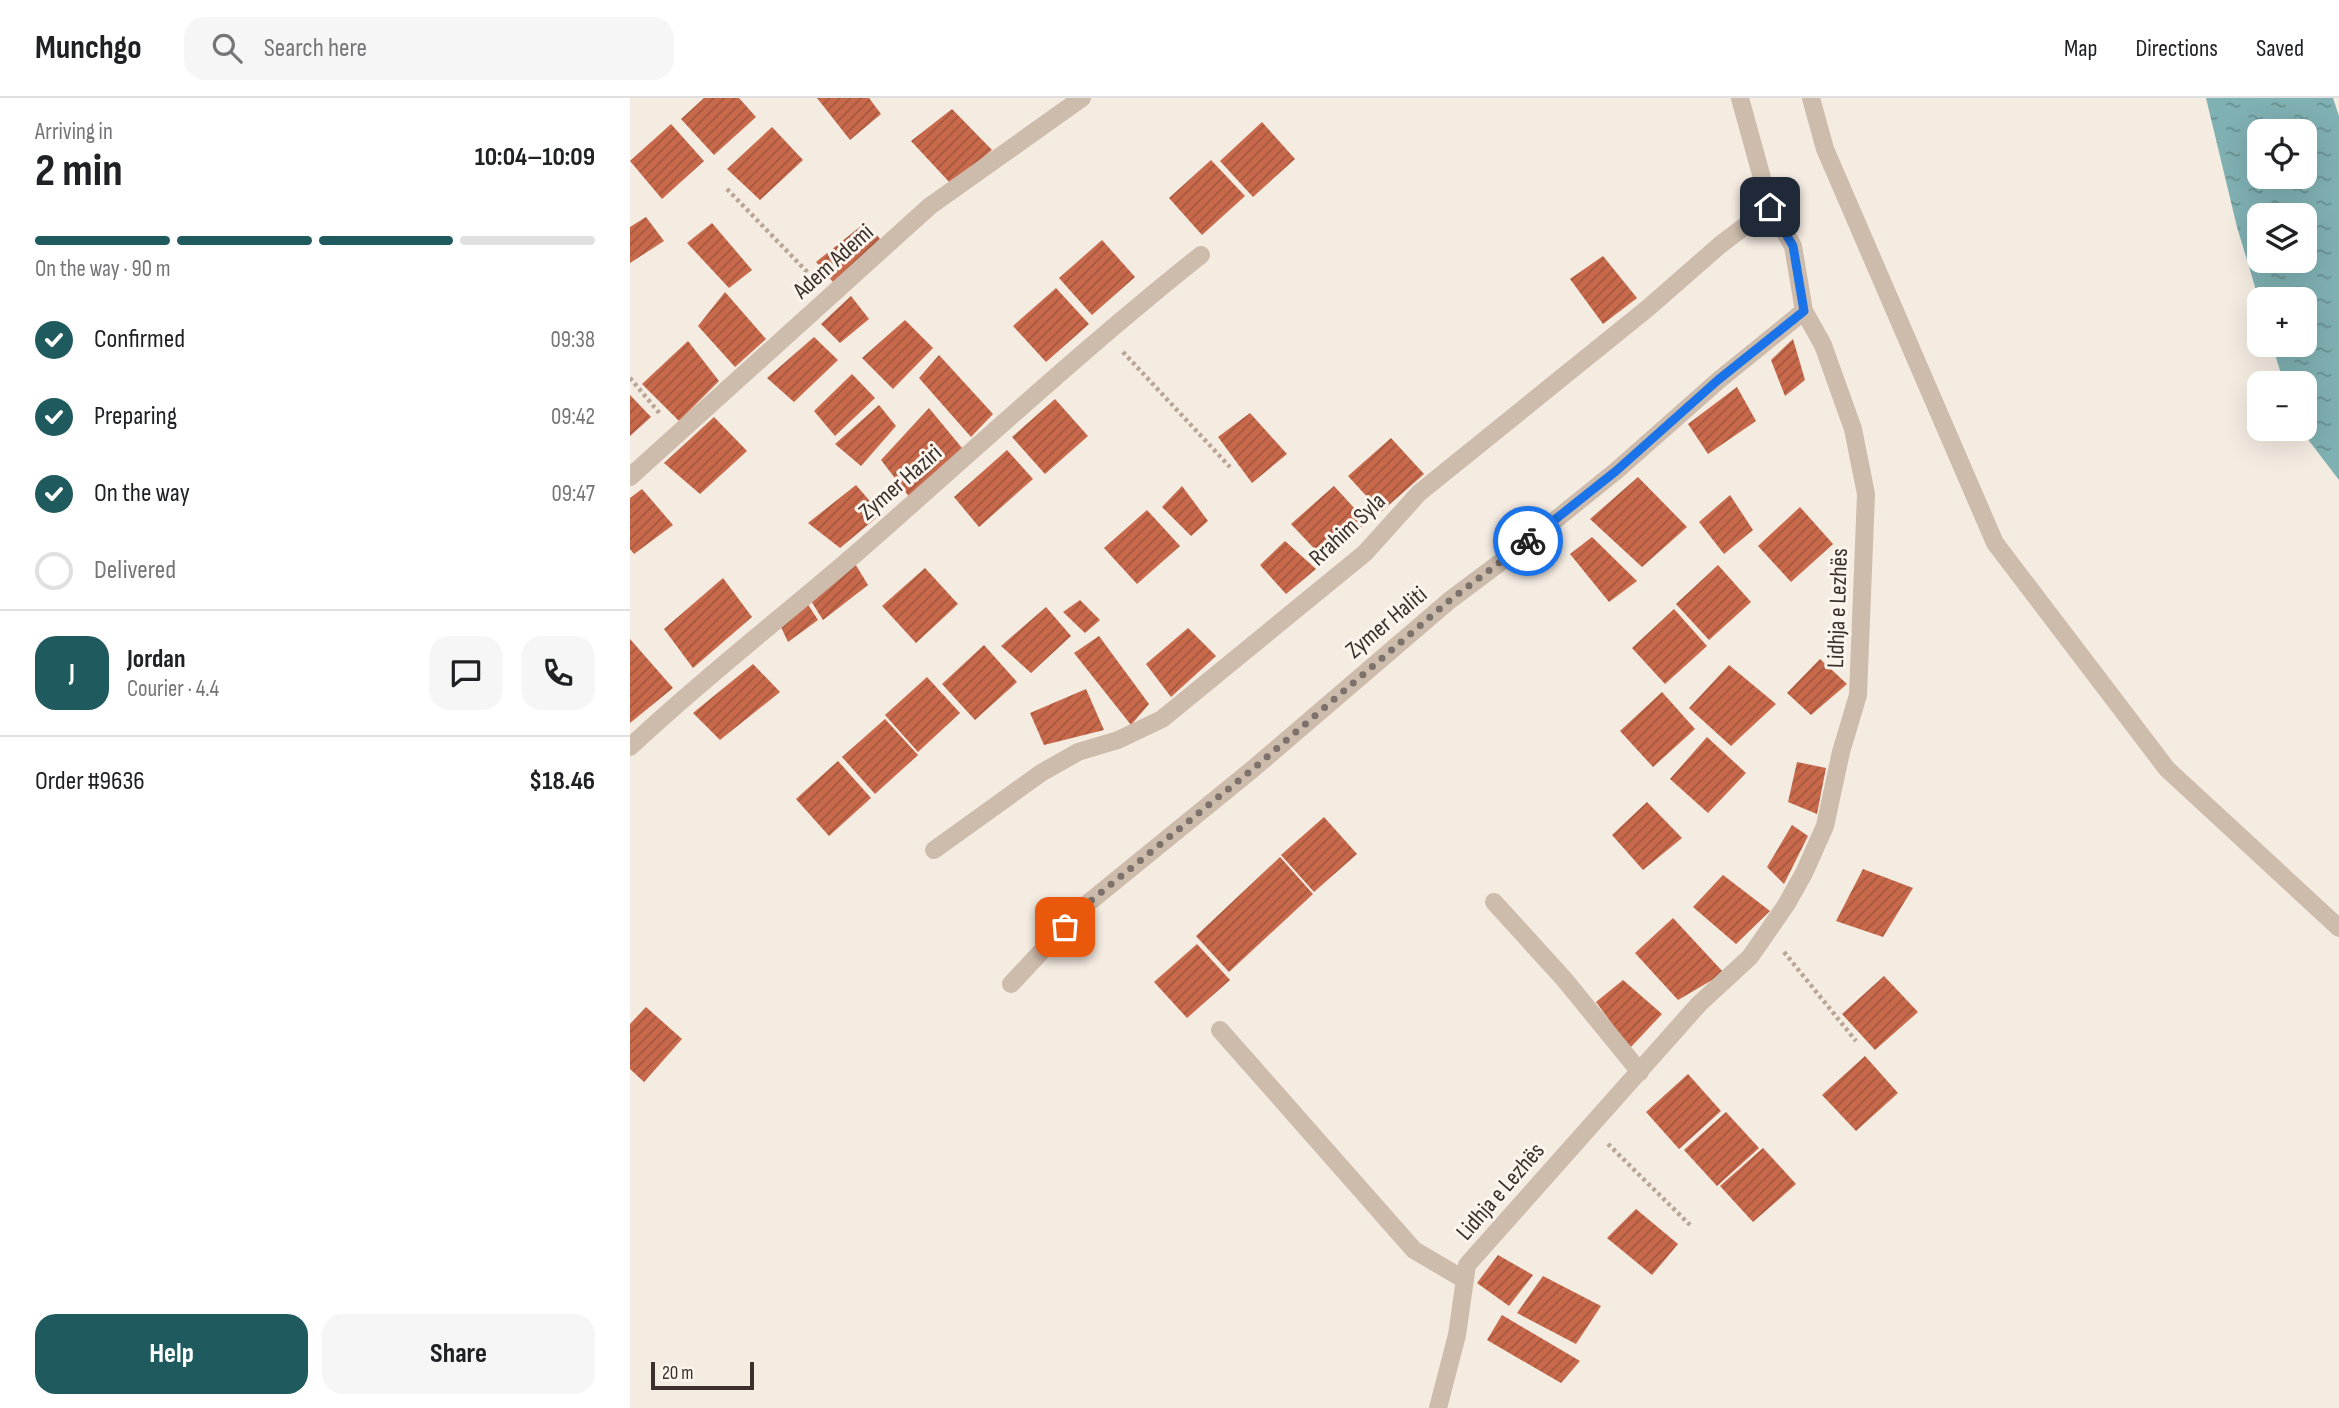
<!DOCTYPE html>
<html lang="en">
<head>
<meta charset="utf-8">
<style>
	:root { --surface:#fff; --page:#f6f6f6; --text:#202124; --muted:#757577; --line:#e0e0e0; --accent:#1f5a5e }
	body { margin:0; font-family:"Sofia Sans Condensed",sans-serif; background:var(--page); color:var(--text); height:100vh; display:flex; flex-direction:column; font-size:26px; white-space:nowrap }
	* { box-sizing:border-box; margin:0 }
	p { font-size:23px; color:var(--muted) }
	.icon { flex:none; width:38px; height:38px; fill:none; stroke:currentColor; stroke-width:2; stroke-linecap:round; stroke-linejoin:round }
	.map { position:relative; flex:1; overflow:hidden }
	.sheet { display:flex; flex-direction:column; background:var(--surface); width:630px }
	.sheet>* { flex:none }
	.buttons { position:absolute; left:1617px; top:21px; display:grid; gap:14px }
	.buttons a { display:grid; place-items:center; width:70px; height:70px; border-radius:14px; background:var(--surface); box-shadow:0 7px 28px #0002; font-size:35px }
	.scale { position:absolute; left:21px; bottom:18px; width:103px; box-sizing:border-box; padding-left:7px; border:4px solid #3b302b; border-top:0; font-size:19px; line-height:24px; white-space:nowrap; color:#3b302b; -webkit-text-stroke:5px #fbf5ee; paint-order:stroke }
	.pin { position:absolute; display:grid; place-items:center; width:60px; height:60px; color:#fff; margin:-30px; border-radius:14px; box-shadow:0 4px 10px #0006 }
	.courier { position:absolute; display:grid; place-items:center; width:70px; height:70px; margin:-35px; border:5px solid #1a73e8; border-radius:50%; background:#fff; color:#222; box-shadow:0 2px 9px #0007 }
	.headline em { font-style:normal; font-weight:700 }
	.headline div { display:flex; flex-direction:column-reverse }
	.headline { display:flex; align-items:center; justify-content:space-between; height:119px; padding:0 35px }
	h1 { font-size:46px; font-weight:700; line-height:52px }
	.bar { display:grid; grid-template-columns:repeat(4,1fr); gap:10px 7px; align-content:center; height:84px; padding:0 35px }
	.bar i { height:9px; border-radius:5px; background:var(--line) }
	.bar .on { background:var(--accent) }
	.bar p { grid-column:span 4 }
	.line { display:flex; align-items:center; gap:18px; padding:0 35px; border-top:2px solid var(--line) }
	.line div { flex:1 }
	.round { display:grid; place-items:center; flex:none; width:74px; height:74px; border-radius:21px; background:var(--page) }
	ol { padding:0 35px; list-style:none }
	li { display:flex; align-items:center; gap:21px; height:77px }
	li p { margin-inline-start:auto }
	li .icon { padding:7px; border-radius:50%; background:var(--accent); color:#fff; stroke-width:4 }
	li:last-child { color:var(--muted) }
	li i { width:38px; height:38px; border:4px solid var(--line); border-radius:50% }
	.button { display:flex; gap:14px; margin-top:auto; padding:14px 35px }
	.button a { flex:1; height:80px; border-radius:21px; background:var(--accent); color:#fff; font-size:28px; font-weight:700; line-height:80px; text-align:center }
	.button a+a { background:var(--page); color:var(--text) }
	header { display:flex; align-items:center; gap:42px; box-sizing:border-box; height:98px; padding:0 35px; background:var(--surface); border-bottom:2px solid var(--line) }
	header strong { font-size:33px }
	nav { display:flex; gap:38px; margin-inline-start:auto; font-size:24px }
	.search { width:490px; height:63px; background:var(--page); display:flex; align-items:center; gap:18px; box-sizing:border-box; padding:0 24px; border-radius:21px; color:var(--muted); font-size:26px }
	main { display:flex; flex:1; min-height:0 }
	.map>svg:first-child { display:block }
</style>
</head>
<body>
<header>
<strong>Munchgo</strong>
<div class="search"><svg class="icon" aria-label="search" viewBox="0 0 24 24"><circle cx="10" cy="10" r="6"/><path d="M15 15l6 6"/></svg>Search here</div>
<nav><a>Map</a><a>Directions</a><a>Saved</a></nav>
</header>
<main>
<section class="sheet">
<div class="headline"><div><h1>2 min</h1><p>Arriving in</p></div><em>10:04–10:09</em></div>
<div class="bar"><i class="on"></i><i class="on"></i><i class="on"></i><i></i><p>On the way · 90 m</p></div>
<ol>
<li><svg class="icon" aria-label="check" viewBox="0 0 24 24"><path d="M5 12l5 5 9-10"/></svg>Confirmed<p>09:38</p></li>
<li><svg class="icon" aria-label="check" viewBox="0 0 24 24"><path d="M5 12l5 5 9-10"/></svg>Preparing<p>09:42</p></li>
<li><svg class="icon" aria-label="check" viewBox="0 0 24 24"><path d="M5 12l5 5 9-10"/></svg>On the way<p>09:47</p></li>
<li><i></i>Delivered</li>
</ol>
<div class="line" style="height:126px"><b class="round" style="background:var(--accent);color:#fff">J</b><div><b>Jordan</b><p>Courier · 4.4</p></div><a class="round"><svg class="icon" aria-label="chat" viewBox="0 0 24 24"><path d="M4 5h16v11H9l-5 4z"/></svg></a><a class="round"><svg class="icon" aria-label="phone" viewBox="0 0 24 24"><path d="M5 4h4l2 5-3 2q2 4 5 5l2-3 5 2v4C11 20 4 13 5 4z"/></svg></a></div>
<div class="line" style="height:91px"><div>Order #9636</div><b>$18.46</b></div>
<div class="button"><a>Help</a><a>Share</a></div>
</section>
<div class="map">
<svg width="1709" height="1310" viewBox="0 0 1709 1310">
	<defs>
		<pattern id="water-ripples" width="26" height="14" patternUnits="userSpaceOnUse" patternTransform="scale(1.75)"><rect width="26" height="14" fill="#7fb0b2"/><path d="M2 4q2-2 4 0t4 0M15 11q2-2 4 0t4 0" fill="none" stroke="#699091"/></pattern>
		<pattern id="building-hatch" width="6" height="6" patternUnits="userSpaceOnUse" patternTransform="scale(1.75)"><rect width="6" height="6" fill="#c8694b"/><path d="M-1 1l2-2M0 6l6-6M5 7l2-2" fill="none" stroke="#a4573f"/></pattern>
	</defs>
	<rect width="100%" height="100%" fill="#f4ebe1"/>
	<!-- water -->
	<path fill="url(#water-ripples)" fill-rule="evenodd" d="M1576,0H1703L1709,18V382L1670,331H1675V285H1654L1642,247H1675V201L1629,202L1607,129ZM1629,33H1675V79H1629ZM1629,117H1675V163H1629Z"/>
	<!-- building -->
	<path fill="url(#building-hatch)" d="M74,0H109L126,19L84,57L51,21Z
		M187,0H239L251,16L220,42Z
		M322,11L362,52L321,86L281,43Z
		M632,24L665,61L623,99L590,63Z
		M41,26L74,63L32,101L0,63Z
		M142,29L173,62L130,102L97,71Z
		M581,62L615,98L572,137L539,100Z
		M16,119L34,143L0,165V129Z
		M236,124L250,141L203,184L186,164Z
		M82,125L122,172L99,190L57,145Z
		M472,142L505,179L462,217L429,180Z
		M973,158L1007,200L973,226L940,181Z
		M426,190L459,226L416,264L383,228Z
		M95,194L136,241L105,269L68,228Z
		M221,198L239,221L210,245L191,226Z
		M275,222L303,250L263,291L232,260Z
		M184,239L208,262L164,304L137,280Z
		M1163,241L1175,282L1155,298L1141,262Z
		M58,243L89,283L49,323L12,286Z
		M309,257L363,316L341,339L289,280Z
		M222,276L245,300L205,338L184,313Z
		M1107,289L1126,323L1078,356L1058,326Z
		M0,297L21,319L0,338Z
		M425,301L458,338L415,376L382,339Z
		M249,307L266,328L231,368L205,346Z
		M299,310L332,350L281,401L251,362Z
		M620,315L657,356L622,385L588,339Z
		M84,319L117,353L70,396L34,365Z
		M761,340L794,376L751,414L718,378Z
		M377,352L403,381L349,429L324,399Z
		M1008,379L1057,429L1012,469L960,421Z
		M226,387L251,416L210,450L178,425Z
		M552,388L578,423L561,438L532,409Z
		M704,388L737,424L695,462L661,426Z
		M12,391L43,427L4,456L0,451V400Z
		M1100,397L1123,432L1094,456L1069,424Z
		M1170,409L1203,446L1161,484L1128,448Z
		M517,412L550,448L507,486L474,450Z
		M962,439L1007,483L979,504L940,456Z
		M655,443L686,471L656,496L630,467Z
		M224,464L238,487L193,522L181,503Z
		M1088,467L1121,504L1079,542L1046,506Z
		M295,470L328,506L286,545L252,508Z
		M93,480L122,519L63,570L34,531Z
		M450,502L470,522L455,535L433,514Z
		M177,505L188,522L158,544L151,529Z
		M416,509L441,538L401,575L371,548Z
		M1044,511L1077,548L1035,586L1002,550Z
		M558,530L586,558L541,599L516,566Z
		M469,538L519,606L501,627L444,555Z
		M0,541L43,590L0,625Z
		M354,547L387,584L345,622L312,586Z
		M1190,561L1217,586L1181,617L1157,595Z
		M123,566L150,594L90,642L63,615Z
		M1099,567L1146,606L1101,648L1059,610Z
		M297,579L330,615L288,654L255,617Z
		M456,591L474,632L414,647L400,615Z
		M1032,594L1065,631L1023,669L990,633Z
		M255,621L288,657L245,696L212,659Z
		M1077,639L1116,675L1078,715L1040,681Z
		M208,663L241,700L199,738L166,701Z
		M1167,664L1196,670L1187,716L1158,704Z
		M1017,704L1052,740L1013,772L982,737Z
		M694,719L727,756L684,794L651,757Z
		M1162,727L1178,738L1154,786L1137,769Z
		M650,759L683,796L599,874L566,838Z
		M1233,771L1283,790L1253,839L1206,823Z
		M1093,777L1140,813L1106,846L1063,809Z
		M1043,820L1094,875L1048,902L1005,855Z
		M567,846L600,882L557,920L524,884Z
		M1254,878L1288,914L1245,952L1212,916Z
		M993,882L1032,916L1000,950L966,904Z
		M16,909L52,941L14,984L0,971V926Z
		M1235,958L1268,995L1226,1033L1192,997Z
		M1058,976L1091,1013L1049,1051L1016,1014Z
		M1096,1014L1129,1050L1087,1088L1054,1052Z
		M1133,1050L1166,1086L1123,1124L1090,1088Z
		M1006,1111L1048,1146L1022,1177L977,1140Z
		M868,1157L903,1177L879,1208L847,1185Z
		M913,1178L971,1208L946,1246L887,1215Z
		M872,1217L950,1263L931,1285L857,1242Z"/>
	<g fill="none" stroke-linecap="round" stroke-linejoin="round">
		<!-- path -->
		<path stroke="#b9a596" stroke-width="4.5" stroke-dasharray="3.5 3.5" stroke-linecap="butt" d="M97,91L183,180
			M493,254L600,369
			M0,280L31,317
			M1154,854L1226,943
			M978,1046L1060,1127"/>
		<!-- minor -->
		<path stroke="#cdbbac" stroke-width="18" d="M1181,0L1195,51L1365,445L1537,671L1709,830
			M0,379L300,108L452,0
			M0,649C73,580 154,518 230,452C343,353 454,250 571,157
			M304,752L411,675L448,654L488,642L532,621L735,455L789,395L1018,210L1090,147L1140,109
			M864,804L934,881L1010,974
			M381,886L452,810L624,670L820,502L903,440L986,373L1089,282L1174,213
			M590,932L784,1152L835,1182
			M808,1310L827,1237L837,1167L1069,906L1120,859L1156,807L1174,775L1195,728L1211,654L1228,597L1236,396L1223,331L1193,247L1174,213L1163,148L1140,109L1110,0"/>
	</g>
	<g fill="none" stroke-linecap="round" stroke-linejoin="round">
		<!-- done -->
		<path stroke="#7c716b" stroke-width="7" stroke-dasharray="0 12.6" d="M435,829L452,810L624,670L820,502L898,443"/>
		<!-- route -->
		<path stroke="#1a73e8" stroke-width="9" d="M898,443L986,373L1088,282L1174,213L1163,148L1140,109"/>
	</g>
	<g text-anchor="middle" stroke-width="6" stroke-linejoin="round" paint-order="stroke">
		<!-- street labels -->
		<g font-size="24" fill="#3b302b" stroke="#fbf5ee">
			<text transform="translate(203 163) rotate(-42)" y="8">Adem Ademi</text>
			<text transform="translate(270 384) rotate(-41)" y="8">Zymer Haziri</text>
			<text transform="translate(717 431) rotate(-43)" y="8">Rrahim Syla</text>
			<text transform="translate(1207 510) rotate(-88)" y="8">Lidhja e Lezhës</text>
			<text transform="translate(756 524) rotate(-40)" y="8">Zymer Haliti</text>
			<text transform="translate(870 1093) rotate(-49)" y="8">Lidhja e Lezhës</text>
		</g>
	</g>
</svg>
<div class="buttons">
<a><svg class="icon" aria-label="locate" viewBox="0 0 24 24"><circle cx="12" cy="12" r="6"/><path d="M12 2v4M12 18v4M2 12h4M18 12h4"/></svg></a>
<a><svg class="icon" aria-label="layers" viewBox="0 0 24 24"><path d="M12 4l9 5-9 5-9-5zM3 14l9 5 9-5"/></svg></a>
<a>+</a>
<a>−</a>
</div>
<div class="scale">20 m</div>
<div class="pin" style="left:435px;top:829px;background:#ea580c"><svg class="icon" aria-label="bag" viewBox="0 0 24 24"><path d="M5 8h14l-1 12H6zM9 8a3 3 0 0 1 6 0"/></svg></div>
<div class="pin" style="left:1140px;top:109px;background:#1f2937"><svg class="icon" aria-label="home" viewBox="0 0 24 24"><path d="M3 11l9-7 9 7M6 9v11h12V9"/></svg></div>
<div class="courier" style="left:898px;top:443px"><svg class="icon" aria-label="bike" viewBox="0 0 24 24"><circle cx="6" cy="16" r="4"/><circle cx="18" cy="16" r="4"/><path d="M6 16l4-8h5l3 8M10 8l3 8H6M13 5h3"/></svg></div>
</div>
</main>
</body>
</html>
